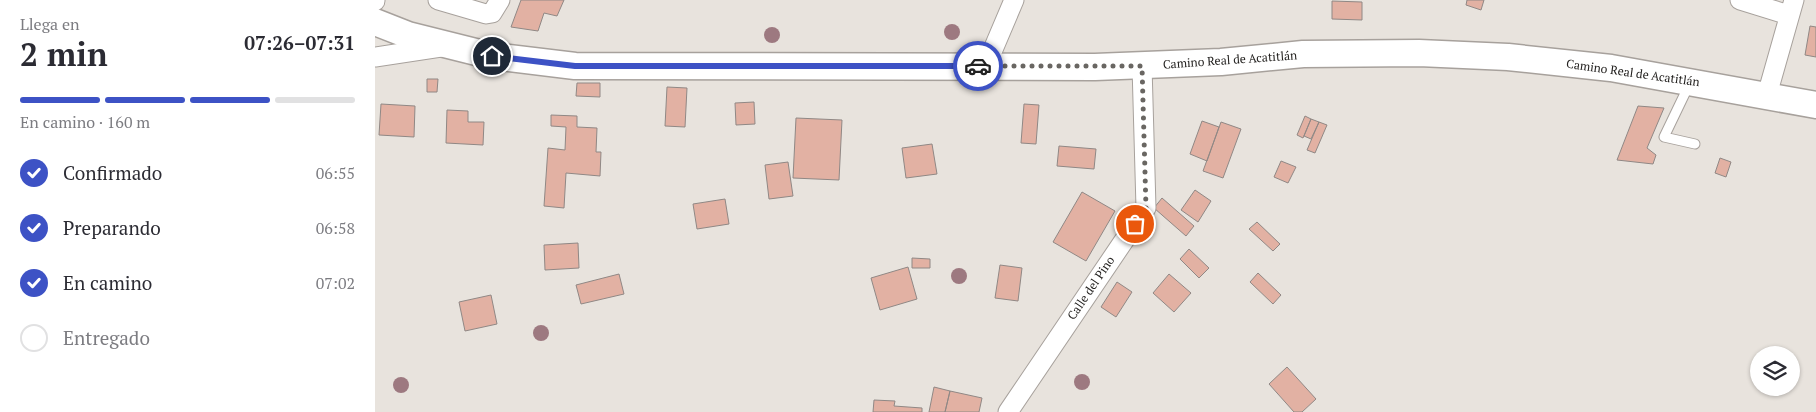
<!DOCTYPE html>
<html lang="es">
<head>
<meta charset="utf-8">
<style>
	:root { --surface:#fff; --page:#f2f2f3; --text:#2b2b33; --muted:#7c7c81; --line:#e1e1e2; --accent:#3d52c5 }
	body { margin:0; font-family:"PT Serif",serif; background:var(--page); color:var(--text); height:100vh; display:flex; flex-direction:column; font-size:19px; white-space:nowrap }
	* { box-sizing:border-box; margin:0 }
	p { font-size:16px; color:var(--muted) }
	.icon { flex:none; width:28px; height:28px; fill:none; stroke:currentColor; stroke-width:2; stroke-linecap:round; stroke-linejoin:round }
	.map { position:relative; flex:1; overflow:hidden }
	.details { display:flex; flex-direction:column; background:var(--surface); width:375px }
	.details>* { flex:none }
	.buttons { position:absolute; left:1375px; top:346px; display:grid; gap:10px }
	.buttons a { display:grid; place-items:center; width:50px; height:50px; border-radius:50%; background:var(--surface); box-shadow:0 1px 4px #0004; font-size:25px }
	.pin { position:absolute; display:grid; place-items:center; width:42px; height:42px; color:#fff; margin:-21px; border:2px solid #fff; border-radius:50%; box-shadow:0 1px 5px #0007 }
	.courier { position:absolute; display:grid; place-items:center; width:50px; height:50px; margin:-25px; border:4px solid #3d52c5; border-radius:50%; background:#fff; color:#222; box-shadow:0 1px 6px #0007 }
	.overview em { font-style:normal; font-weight:800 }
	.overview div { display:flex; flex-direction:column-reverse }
	.overview { display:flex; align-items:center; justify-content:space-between; height:85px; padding:0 20px }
	h1 { font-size:32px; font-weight:800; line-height:38px }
	.bar { display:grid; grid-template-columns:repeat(4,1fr); gap:8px 5px; align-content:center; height:60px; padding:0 20px }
	.bar i { height:6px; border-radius:4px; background:var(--line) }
	.bar .current { background:var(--accent) }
	.bar p { grid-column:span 4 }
	ol { padding:0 20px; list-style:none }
	li { display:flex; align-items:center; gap:15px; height:55px }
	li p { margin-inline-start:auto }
	li .icon { padding:5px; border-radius:50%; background:var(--accent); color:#fff; stroke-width:4 }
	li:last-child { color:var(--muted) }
	li i { width:28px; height:28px; border:2px solid var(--line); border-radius:50% }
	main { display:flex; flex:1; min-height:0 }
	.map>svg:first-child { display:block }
</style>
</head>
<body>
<main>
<section class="details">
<div class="overview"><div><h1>2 min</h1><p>Llega en</p></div><em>07:26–07:31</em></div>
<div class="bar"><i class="current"></i><i class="current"></i><i class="current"></i><i></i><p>En camino · 160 m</p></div>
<ol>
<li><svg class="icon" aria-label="check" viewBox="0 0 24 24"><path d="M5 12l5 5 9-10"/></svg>Confirmado<p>06:55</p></li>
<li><svg class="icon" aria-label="check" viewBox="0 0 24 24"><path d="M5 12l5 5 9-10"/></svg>Preparando<p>06:58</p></li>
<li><svg class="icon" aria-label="check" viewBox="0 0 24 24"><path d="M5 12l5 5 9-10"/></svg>En camino<p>07:02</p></li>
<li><i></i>Entregado</li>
</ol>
</section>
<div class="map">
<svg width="1441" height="412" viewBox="0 0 1441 412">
	<rect width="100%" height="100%" fill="#e8e3dd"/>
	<!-- building -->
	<path fill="#e2b1a3" stroke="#908885" d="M146,0H189L182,16L169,13L163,31L136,27Z
		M1092,0H1109L1106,10L1091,5Z
		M957,1L987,2V20L957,19Z
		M1435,26L1441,27V57L1430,55Z
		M52,79H63L62,92H52Z
		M202,83H225V97L201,96Z
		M292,87L312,88L310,127L290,126Z
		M379,102L380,124L361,125L360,103Z
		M6,104L40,106L39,137L4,135Z
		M649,104L664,105L661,144L646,143Z
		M1263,106L1289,108L1272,148L1281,155L1278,164L1242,160Z
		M72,110L93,111V122H109L108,145L71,143Z
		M176,115L202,116V127L222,128L221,152H226L225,176L191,173L189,208L169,206L173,148L190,150L191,127L176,126Z
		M930,116L936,119L928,138L922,135Z
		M421,118L467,120L464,180L418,178Z
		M936,119L944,122L936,139L929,136Z
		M827,121L844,127L832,161L815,154Z
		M846,122L866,129L848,178L828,171Z
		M944,122L952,125L940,153L932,150Z
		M557,144L562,174L531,178L527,148Z
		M684,146L721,149L719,169L682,166Z
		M1345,158L1356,162L1351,177L1340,173Z
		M906,161L921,167L913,183L899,177Z
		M413,162L418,196L394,199L390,165Z
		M820,190L836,201L823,222L806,210Z
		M707,192L740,211L711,261L678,242Z
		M787,198L819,226L811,236L779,208Z
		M350,199L354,224L322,229L318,204Z
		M882,222L905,244L898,251L874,229Z
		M203,243L204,268L170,270L169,245Z
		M814,249L834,268L824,278L805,259Z
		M537,258L555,259V268H537Z
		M625,265L647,268L643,301L620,298Z
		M533,267L542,299L505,310L496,278Z
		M883,273L906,295L898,304L875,282Z
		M244,274L249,294L206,304L201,285Z
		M794,274L816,293L799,312L778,293Z
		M742,282L757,292L741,317L726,307Z
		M116,295L122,324L90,331L84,302Z
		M912,367L941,399L927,412H919L894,384Z
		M559,387L575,391L570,412H554Z
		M575,391L607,398L604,412H570Z
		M499,400L520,401L519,406L547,408V412H498Z"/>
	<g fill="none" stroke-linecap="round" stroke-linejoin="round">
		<!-- service casing -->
		<g stroke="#a7a19c" stroke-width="11">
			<path id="service" d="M1314,85L1289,137L1320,144"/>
		</g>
		<!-- minor casing -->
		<g stroke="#a7a19c" stroke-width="21">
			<path id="minor" d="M63,0L111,14L117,13L125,0
				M1365,0L1414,15
				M0,1V0
				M0,57L66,47
				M611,66L639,0
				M1392,95L1419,0
				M633,412L771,208L767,66"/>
		</g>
		<!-- secondary casing -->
		<g stroke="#a7a19c" stroke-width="29">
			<path id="secondary" d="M0,22L33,35L117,56L200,66L720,67L846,62L928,54L1044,53L1133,57L1236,68L1441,105"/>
		</g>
		<!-- service -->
		<use href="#service" stroke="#fff" stroke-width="9"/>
		<!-- minor -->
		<use href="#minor" stroke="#fff" stroke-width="19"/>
		<!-- secondary -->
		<use href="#secondary" stroke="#fff" stroke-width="26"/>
	</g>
	<!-- trees -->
	<g fill="#9d7980">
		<circle cx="577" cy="32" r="8"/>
		<circle cx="397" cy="35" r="8"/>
		<circle cx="584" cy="276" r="8"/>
		<circle cx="166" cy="333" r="8"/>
		<circle cx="707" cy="382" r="8"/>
		<circle cx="26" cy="385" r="8"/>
	</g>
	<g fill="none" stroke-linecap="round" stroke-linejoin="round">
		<!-- done -->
		<path stroke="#696662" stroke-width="5" stroke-dasharray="0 9" d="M603,66H767L771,208L760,224"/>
		<!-- route -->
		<path stroke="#3d52c5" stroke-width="6" d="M117,56L200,66H603"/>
	</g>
	<g text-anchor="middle" stroke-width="4" stroke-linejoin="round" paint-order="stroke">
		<!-- street labels -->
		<g font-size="12" fill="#242220" stroke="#fff">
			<text transform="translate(855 60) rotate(-4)" y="4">Camino Real de Acatitlán</text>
			<text transform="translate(1258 73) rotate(8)" y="4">Camino Real de Acatitlán</text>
			<text transform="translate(716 288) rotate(-56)" y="4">Calle del Pino</text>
		</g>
	</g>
</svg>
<div class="buttons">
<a><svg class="icon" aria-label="layers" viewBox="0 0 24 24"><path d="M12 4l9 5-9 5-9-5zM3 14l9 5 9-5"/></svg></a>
</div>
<div class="pin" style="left:760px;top:224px;background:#ea580c"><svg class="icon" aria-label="bag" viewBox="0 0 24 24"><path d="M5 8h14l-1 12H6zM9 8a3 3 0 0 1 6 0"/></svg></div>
<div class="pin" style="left:117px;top:56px;background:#1f2937"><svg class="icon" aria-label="home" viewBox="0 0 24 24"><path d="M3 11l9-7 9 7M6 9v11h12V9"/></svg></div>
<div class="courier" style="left:603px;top:66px"><svg class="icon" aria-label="car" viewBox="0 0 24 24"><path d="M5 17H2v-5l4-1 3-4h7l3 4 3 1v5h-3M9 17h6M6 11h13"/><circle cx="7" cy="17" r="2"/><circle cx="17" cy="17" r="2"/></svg></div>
</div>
</main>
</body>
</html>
